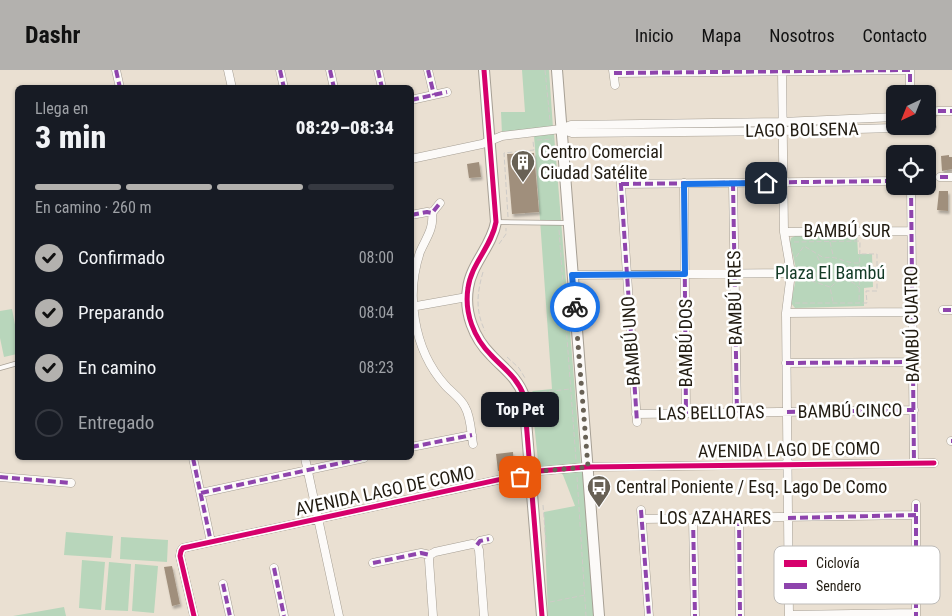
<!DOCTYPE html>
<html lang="es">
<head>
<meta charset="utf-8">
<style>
	:root { --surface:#171b24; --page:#242831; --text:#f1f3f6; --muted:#9ea1a6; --line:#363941; --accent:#b3b1ae }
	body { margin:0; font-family:"Roboto Condensed",sans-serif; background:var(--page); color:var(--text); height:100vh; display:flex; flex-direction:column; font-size:19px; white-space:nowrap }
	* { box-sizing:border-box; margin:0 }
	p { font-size:16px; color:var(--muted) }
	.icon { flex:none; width:28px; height:28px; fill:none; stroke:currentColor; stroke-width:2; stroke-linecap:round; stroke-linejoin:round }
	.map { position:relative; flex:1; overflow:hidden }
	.drawer { position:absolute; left:15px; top:15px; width:399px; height:375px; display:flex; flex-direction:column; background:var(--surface); border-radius:8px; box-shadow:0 1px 4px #0004 }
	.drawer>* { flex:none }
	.needle { width:32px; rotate:223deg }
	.fabs { position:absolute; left:886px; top:15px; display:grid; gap:10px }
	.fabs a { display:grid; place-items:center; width:50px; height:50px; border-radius:8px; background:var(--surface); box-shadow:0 1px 4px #0004; font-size:25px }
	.pin { position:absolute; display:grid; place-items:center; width:42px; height:42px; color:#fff; margin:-21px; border-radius:10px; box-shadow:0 2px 8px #0006 }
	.courier { position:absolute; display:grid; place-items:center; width:50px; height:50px; margin:-25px; border:4px solid #1a73e8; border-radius:50%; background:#fff; color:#222; box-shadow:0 1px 6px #0007 }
	.bubble { position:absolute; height:35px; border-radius:8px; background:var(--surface); box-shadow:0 1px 4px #0004; font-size:16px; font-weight:800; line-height:35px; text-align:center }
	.head em { font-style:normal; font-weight:800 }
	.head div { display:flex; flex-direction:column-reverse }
	.head { display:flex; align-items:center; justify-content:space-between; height:85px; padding:0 20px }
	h1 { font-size:32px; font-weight:800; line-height:38px }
	.bar { display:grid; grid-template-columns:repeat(4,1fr); gap:8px 5px; align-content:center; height:60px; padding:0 20px }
	.bar i { height:6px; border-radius:4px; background:var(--line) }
	.bar .selected { background:var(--accent) }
	.bar p { grid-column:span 4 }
	ol { padding:0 20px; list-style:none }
	li { display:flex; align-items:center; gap:15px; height:55px }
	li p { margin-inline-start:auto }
	li .icon { padding:5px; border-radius:50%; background:var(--accent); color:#111; stroke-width:4 }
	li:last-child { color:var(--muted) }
	li i { width:28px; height:28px; border:2px solid var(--line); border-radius:50% }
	header { display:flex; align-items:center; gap:30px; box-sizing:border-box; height:70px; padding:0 25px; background:var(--accent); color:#111 }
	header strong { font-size:24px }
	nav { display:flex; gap:28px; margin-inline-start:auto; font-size:18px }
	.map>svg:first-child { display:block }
</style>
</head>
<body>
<header>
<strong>Dashr</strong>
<nav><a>Inicio</a><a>Mapa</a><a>Nosotros</a><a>Contacto</a></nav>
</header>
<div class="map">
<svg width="952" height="546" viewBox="0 0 952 546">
	<defs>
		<filter id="shadow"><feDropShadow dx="1.5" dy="3" stdDeviation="1" flood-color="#0004"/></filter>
	</defs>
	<rect width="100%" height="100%" fill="#eae0d2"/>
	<!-- green -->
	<path fill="#b8d6bb" d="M522,0H549L553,58L502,64L501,42H525Z
		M781,54V61L688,60V55Z
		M554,64L581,395L539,401L531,323L533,321L552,319L534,65Z
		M857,165L858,184H872L873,217L864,218V236L795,238L791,233L797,203L790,172L791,168L795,166Z
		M12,239L17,265V284L4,287L0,268V241Z
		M584,400L595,546H548L544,442L575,436L563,405L561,403Z
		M66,462L113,466L111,488L64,485Z
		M121,467L168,470L167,492L120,489Z
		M82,490L105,492L101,540L79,538Z
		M109,492L131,494L128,541L105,540Z
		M135,494L158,496L154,543L132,541Z
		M64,537L66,546H13Z"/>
	<!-- building -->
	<path fill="#a08f7b" filter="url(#shadow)" d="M534,83L539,142L512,144L507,84Z
		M949,85V87H952V99L942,101L941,86Z
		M479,92L481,107L469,108L467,94Z
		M939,121H948V141L937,140Z
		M513,382L514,396L511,399L498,401L496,384Z
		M172,496L180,534L172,536L164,497Z"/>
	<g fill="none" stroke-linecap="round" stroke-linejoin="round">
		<!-- service casing -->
		<g stroke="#a69f94" stroke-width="5.5">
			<path id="service" d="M496,152L568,153
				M0,298L18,293"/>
		</g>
		<!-- minor casing -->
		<g stroke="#a69f94" stroke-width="9">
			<path id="minor" d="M116,0L120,18
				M228,0L232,18
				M280,0L284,18
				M330,0L334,18
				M378,0L382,18
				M428,0L434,25
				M613,0L615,15
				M782,0L784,162L791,203L786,243L789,546
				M614,3L910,0V24
				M411,30L447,22
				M938,41H952
				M928,46H932
				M561,59L572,63L782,61L932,57
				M411,89L482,74L502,66L561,59L571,55L782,52L895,47
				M620,101L637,352
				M940,107H952
				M684,113L686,344
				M733,113L737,343
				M621,114L895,111
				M911,116L914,393
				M432,143C434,159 426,168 420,182C413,203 411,228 415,250C419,274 428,296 445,315C451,322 461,328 465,337C471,347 471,363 473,374
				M432,143L440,133
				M411,145L427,142L432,143
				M784,162L911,161
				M573,205L791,203
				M411,237L467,227
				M943,240H952
				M786,243L912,242
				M786,293L913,292
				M636,344L914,340
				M951,371H952
				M411,377L472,365
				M193,388L211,472
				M305,388L339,546
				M0,407L71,413
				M201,423L364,388
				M916,434V546
				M641,440L649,546
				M693,448L695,546
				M739,448L740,546
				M642,449L916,445
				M477,475L479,480L484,546
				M430,485L429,490L433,546
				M373,493L421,483L430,485L435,482L472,474L477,475L480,471L489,469
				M788,495L916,493
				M274,498L284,546
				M223,514L230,546
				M789,545L916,543
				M194,546L180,486L181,481L183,478L539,401L587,397L934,393"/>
		</g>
		<!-- tertiary casing -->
		<g stroke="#a69f94" stroke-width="12">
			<path id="tertiary" d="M484,0L496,152C492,176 471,194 468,218C464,243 474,268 491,285C504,299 517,307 524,326L542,546
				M557,0L599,546"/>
		</g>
		<!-- path -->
		<path stroke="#cecbc7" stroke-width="1" stroke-dasharray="5 2.5" stroke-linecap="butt" d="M545,0L550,51
			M537,70L553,69
			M508,147L504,83L534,80L533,71
			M559,160L576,390
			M794,172L860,171L859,233
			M830,172L833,185
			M499,174L506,164V158
			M796,187L804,176L824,188C839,185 844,194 859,193
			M483,202C477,223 475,240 485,261
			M799,202L806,209L830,217L833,232
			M816,207L846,202L849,194
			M813,211L821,194L816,184
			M831,217C840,207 850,208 859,218
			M795,233H867L866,221H877V184H860
			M507,287L519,298L525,308
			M546,322L551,358
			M534,323L570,319
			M577,407L586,546
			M543,435L547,485
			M550,532L585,525"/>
		<!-- service -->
		<use href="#service" stroke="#fcfaf8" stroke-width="4"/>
		<!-- minor -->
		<use href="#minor" stroke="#fcfaf8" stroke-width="8"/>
		<!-- tertiary -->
		<use href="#tertiary" stroke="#fcfaf8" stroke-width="10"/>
		<!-- quiet -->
		<path stroke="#8e44ad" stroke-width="4" stroke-dasharray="8 4" stroke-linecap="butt" d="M116,0L120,18
			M280,0L284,18
			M330,0L334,18
			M378,0L382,18
			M428,0L434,25
			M614,3L910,0V24
			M411,30L447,22
			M938,41H952
			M620,101L637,352
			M940,107H952
			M684,113L686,344
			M733,113L737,343
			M621,114L895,111
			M911,116L914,393
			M411,145L427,142L432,143L440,133
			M943,240H952
			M786,293L913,292
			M787,342L914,340
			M951,371H952
			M411,377L472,365
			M193,388L211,472
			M0,407L71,413
			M201,423L364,388
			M916,434V546
			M641,440L649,546
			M693,448L695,546
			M739,448L740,546
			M788,448L916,445
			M477,475L480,471L489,469
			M373,493L421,483L430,485
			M788,495L916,493
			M274,498L284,546
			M223,514L230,546"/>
		<!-- cycleway casing -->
		<g stroke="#fff" stroke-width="8">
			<path id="cycleway" d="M484,0L496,152C492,176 471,194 468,218C464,243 474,268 491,285C504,299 517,307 524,326L542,546
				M194,546L180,486L181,481L183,478L539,401L587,397L934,393"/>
		</g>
		<!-- cycleway -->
		<use href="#cycleway" stroke="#d6006c" stroke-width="5"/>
	</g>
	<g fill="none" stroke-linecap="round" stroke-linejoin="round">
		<!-- done -->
		<path stroke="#686155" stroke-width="5" stroke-dasharray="0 9" d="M520,407L539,401L588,397L575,237"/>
		<!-- route -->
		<path stroke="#1a73e8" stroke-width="6" d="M575,237L572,205L685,204L684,114L766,113"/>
	</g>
	<!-- icons -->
	<defs>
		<g id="building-pin" transform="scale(1.25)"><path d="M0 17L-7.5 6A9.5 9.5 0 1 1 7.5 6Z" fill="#686155" stroke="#fff"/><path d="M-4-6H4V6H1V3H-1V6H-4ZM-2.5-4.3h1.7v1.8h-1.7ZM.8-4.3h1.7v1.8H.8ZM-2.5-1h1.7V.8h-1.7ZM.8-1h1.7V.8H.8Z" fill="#fff"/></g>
		<g id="bus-pin" transform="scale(1.25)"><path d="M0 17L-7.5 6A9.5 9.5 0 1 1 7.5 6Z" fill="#686155" stroke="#fff"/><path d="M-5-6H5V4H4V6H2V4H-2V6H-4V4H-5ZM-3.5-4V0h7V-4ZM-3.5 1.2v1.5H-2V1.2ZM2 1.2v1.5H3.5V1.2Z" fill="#fff"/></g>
	</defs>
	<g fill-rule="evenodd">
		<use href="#building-pin" x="523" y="92"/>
		<use href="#bus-pin" x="599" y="417"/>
	</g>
	<g text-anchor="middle" stroke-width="5" stroke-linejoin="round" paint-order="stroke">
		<!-- street labels -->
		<g font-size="18" fill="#221c12" stroke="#fff">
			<text transform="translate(802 60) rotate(-1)" y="6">LAGO BOLSENA</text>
			<text x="847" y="167">BAMBÚ SUR</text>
			<text transform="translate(735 228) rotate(-91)" y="6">BAMBÚ TRES</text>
			<text transform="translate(912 254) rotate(-91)" y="6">BAMBÚ CUATRO</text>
			<text transform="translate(631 271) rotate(-94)" y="6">BAMBÚ UNO</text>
			<text transform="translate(686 273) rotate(-90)" y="6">BAMBÚ DOS</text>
			<text transform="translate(850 341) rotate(-1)" y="6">BAMBÚ CINCO</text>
			<text transform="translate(711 343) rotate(-1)" y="6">LAS BELLOTAS</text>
			<text transform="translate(789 380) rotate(-1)" y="6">AVENIDA LAGO DE COMO</text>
			<text transform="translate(385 421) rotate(-12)" y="6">AVENIDA LAGO DE COMO</text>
			<text x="715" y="454">LOS AZAHARES</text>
		</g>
		<!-- poi labels -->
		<g font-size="18" fill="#221c12" stroke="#fff" text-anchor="start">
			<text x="540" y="88">Centro Comercial<tspan x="540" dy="21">Ciudad Satélite</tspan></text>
			<text x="616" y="423">Central Poniente / Esq. Lago De Como</text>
		</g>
		<!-- park labels -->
		<g font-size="18" fill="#143b27" stroke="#fff">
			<text x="830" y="209">Plaza El Bambú</text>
		</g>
	</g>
	<!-- legend -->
	<rect x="774" y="476" width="166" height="58" rx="8" fill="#fff" stroke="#bdbbb8" stroke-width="1"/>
	<rect x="784" y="490" width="23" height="7" fill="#d6006c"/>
	<rect x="784" y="513" width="23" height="6" fill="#8e44ad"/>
	<g font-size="14" fill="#221c12">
		<text x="816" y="498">Ciclovía</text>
		<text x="816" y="521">Sendero</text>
	</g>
</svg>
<div class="fabs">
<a><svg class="needle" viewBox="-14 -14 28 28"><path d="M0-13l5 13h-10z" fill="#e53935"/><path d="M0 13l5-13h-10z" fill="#9ea1a6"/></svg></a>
<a><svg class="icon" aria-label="locate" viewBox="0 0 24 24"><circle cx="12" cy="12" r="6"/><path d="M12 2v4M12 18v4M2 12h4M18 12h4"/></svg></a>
</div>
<div class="pin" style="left:520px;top:407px;background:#ea580c"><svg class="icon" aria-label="bag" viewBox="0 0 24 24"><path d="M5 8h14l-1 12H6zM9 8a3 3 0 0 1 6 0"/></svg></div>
<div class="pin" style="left:766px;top:113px;background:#1f2937"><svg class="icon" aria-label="home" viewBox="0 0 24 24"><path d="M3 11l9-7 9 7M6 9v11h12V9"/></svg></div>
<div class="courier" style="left:575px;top:237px"><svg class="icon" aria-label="bike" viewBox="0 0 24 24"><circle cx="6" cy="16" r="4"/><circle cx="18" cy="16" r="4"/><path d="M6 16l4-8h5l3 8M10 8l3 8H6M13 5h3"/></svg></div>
<div class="bubble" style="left:481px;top:322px;width:78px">Top Pet</div>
<section class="drawer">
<div class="head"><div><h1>3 min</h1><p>Llega en</p></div><em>08:29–08:34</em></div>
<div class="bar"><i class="selected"></i><i class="selected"></i><i class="selected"></i><i></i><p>En camino · 260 m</p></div>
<ol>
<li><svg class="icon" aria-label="check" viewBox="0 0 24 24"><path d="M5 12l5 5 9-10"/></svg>Confirmado<p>08:00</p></li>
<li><svg class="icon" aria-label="check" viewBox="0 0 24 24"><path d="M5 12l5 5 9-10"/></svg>Preparando<p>08:04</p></li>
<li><svg class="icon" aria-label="check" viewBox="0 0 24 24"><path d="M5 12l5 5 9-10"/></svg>En camino<p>08:23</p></li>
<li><i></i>Entregado</li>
</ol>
</section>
</div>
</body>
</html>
